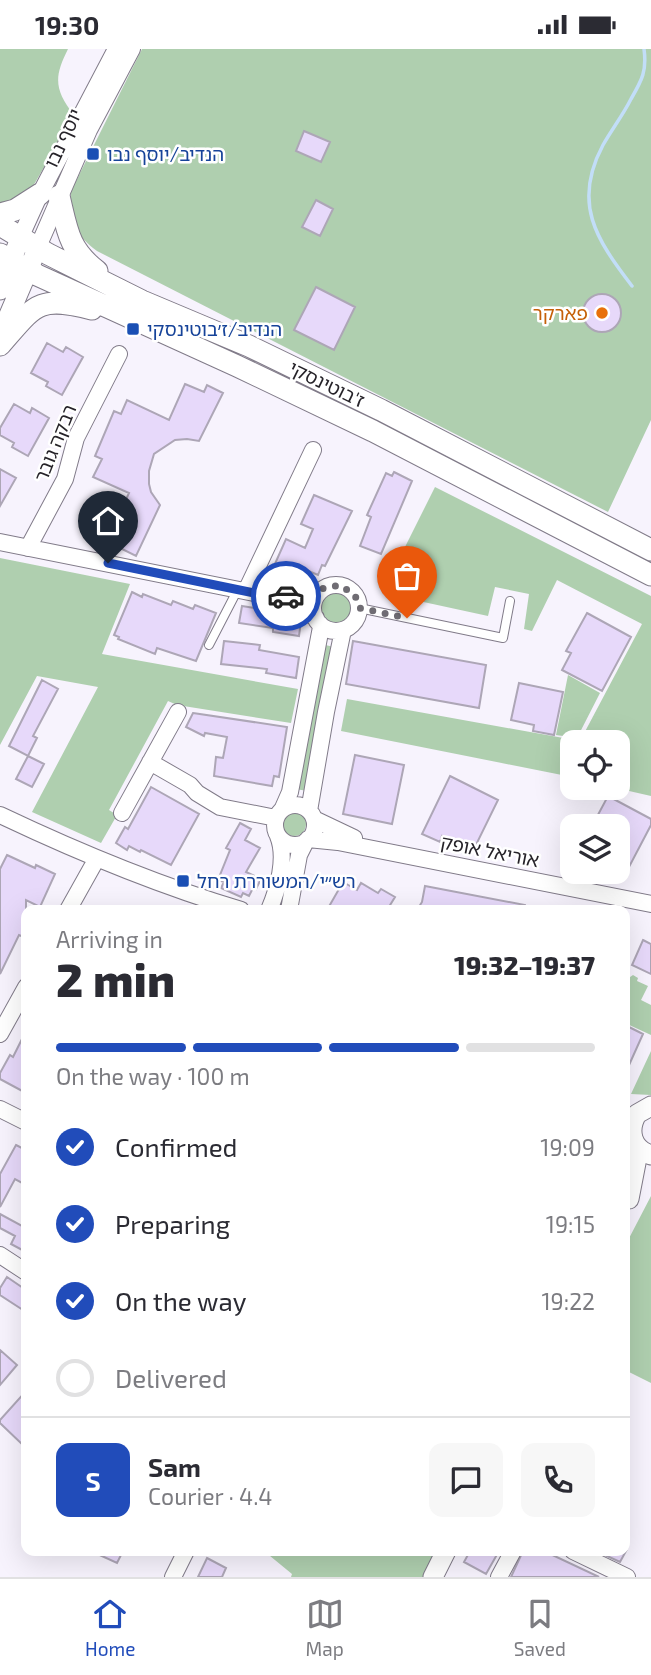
<!DOCTYPE html>
<html lang="en">
<head>
<meta charset="utf-8">
<style>
	:root { --surface:#fff; --page:#f7f7f7; --text:#2b2b33; --muted:#7c7c81; --line:#e1e1e2; --accent:#214cba }
	body { margin:0; font-family:"Exo 2","Noto Sans Hebrew",sans-serif; background:var(--page); color:var(--text); height:100vh; display:flex; flex-direction:column; font-size:26px; white-space:nowrap }
	* { box-sizing:border-box; margin:0 }
	p { font-size:23px; color:var(--muted) }
	.icon { flex:none; width:38px; height:38px; fill:none; stroke:currentColor; stroke-width:2; stroke-linecap:round; stroke-linejoin:round }
	.map { position:relative; flex:1; overflow:hidden }
	.drawer { position:absolute; left:21px; top:856px; width:609px; height:651px; display:flex; flex-direction:column; background:var(--surface); border-radius:14px; box-shadow:0 7px 28px #0002 }
	.drawer>* { flex:none }
	.fabs { position:absolute; left:560px; top:681px; display:grid; gap:14px }
	.fabs a { display:grid; place-items:center; width:70px; height:70px; border-radius:14px; background:var(--surface); box-shadow:0 7px 28px #0002; font-size:35px }
	.pin { position:absolute; display:grid; place-items:center; width:60px; height:60px; color:#fff; margin:-72px -30px; border-radius:50% 50% 50% 0; rotate:-45deg; box-shadow:0 0 7px #0007 }
	.pin .icon { rotate:45deg }
	.courier { position:absolute; display:grid; place-items:center; width:70px; height:70px; margin:-35px; border:5px solid #214cba; border-radius:50%; background:#fff; color:#222; box-shadow:0 2px 9px #0007 }
	.overview em { font-style:normal; font-weight:800 }
	.overview div { display:flex; flex-direction:column-reverse }
	.overview { display:flex; align-items:center; justify-content:space-between; height:119px; padding:0 35px }
	h1 { font-size:46px; font-weight:800; line-height:52px }
	.bar { display:grid; grid-template-columns:repeat(4,1fr); gap:10px 7px; align-content:center; height:84px; padding:0 35px }
	.bar i { height:9px; border-radius:5px; background:var(--line) }
	.bar .selected { background:var(--accent) }
	.bar p { grid-column:span 4 }
	.line { display:flex; align-items:center; gap:18px; padding:0 35px; border-top:2px solid var(--line) }
	.line div { flex:1 }
	.round { display:grid; place-items:center; flex:none; width:74px; height:74px; border-radius:14px; background:var(--page) }
	ol { padding:0 35px; list-style:none }
	li { display:flex; align-items:center; gap:21px; height:77px }
	li p { margin-inline-start:auto }
	li .icon { padding:7px; border-radius:50%; background:var(--accent); color:#fff; stroke-width:4 }
	li:last-child { color:var(--muted) }
	li i { width:38px; height:38px; border:4px solid var(--line); border-radius:50% }
	.status { display:flex; justify-content:space-between; align-items:center; height:49px; padding:0 35px; background:var(--surface); direction:ltr }
	.status svg { height:19px; fill:currentColor }
	.tab-bar { display:flex; justify-content:space-around; align-items:center; height:98px; border-top:2px solid var(--line); background:var(--surface); font-size:19px; color:var(--muted) }
	.tab-bar a { display:grid; justify-items:center; gap:4px }
	.tab-bar .selected { color:var(--accent) }
	.map>svg:first-child { display:block }
</style>
</head>
<body>
<div class="status"><b>19:30</b><svg viewBox="0 0 49 12"><path d="M0 12V9h3v3zM5 12V6h3v6zM10 12V3h3v9zM15 12V0h3v12zM26 1h20v11H26zM47 4h2v5h-2z"/></svg></div>
<div class="map">
<svg width="651" height="1528" viewBox="0 0 651 1528">
	<rect width="100%" height="100%" fill="#f7f3fd"/>
	<!-- green -->
	<path fill="#afcfaf" d="M0,0H68C54,28 54,40 74,66L28,146L0,159Z
		M142,0H651V371L608,463L97,202C73,184 71,172 71,142Z
		M435,438L651,547V747L616,739L618,738V693H572V728L341,682L347,650L580,692L642,575L557,531L532,582L524,580L529,545L495,538L488,567L382,544Z
		M0,509L130,535L102,605L298,640L291,674L177,656L168,652L109,761L117,766L101,794L32,763L98,638L37,627L0,696Z
		M320 558a16 16 0 1 1 32 0a16 16 0 1 1-32 0Z
		M321,595L334,598L308,742L295,740Z
		M568,626L600,644L577,689L556,686Z
		M282 775a12 12 0 1 1 24 0a12 12 0 1 1-24 0Z
		M633,926L638,929L637,932L648,937L641,951L651,956V986L625,974C625,960 619,934 633,926Z
		M651,1002V1046L631,1045Z
		M651,1147V1334L625,1321V1197Z
		M264,1502H437L424,1528H291L292,1525Z"/>
	<g fill="none" stroke-linecap="round" stroke-linejoin="round">
		<!-- stream -->
		<path stroke="#c2def8" stroke-width="3.5" d="M632,237C596,190 572,154 603,96C612,80 623,66 631,50C642,31 647,22 644,0"/>
	</g>
	<!-- building -->
	<path fill="#e7d9fa" stroke="#ada6b6" stroke-width="2" d="M304,82L330,93L321,113L296,102Z
		M316,151L333,160L320,187L302,178Z
		M316,238L355,258L334,301L294,281Z
		M583 264a19 19 0 1 1 38 0a19 19 0 1 1-38 0Z
		M47,294L63,303L66,298L83,308L62,346L46,337L48,333L31,324Z
		M185,335L204,343L207,336L223,344L199,392L187,390L175,391L154,405L149,422V435L151,443L160,456L136,507L120,499L123,493L109,487L129,444L93,428L102,410L95,407L114,362L121,365L127,351L169,371Z
		M14,355L30,364L32,359L49,369L28,407L12,398L14,394L0,386V379Z
		M0,420L16,429L0,457Z
		M394,423L412,432L381,505L360,497L371,468L367,466L386,424L392,427Z
		M314,446L352,462L325,517L322,516L318,526L304,520L300,529L274,517L286,490L305,499L313,480L301,475Z
		M132,543L142,548L143,545L171,556L173,552L193,560L195,556L216,564L196,612L157,599L155,605L118,590L119,588L114,586Z
		M242,557L267,561V566L299,571L301,572L299,587L273,583V579L239,574Z
		M587,564L631,588L602,642L562,621L571,604L566,602Z
		M224,592L260,596L259,601L299,608L296,629L266,624L267,620L221,615Z
		M353,592L486,616L479,659L346,635Z
		M42,631L58,640L33,687L37,689L28,707L9,697Z
		M519,634L563,643L554,686L533,682L534,676L511,671Z
		M193,664L287,678L279,728L274,727L272,737L214,727L216,708L223,709L227,688L205,684L204,687L186,678Z
		M355,706L404,716L392,775L343,765Z
		M28,707L44,715L32,738L16,730Z
		M450,727L498,751L473,802L442,787L440,793L422,785Z
		M151,738L199,765L171,816L141,801L140,803L129,797L127,801L116,794L125,778L128,780Z
		M608,747L651,770V776L629,818L618,812V777H592Z
		M240,774L251,780L245,791L260,799L246,823L261,830L256,840L253,839L249,847L243,844L241,848L221,839L224,833L218,831L230,801L226,799Z
		M7,806L35,819L36,816L55,825L40,858L26,851V889L19,886L0,925V820Z
		M343,833L357,841L361,834L378,844L381,840L395,848L387,861H327Z
		M425,837L525,856V861H417L422,853Z
		M643,891L651,895V925L632,916Z
		M625,976L643,985L625,1025Z
		M26,982V1044L0,1030V1024L10,1006L13,1008Z
		M16,1096L26,1101V1136L15,1130L0,1158V1125Z
		M0,1165L26,1179V1203L11,1195L15,1187L0,1179Z
		M7,1228L26,1241V1263L0,1246V1239Z
		M0,1301L17,1316L0,1336Z
		M26,1342V1399L0,1374V1371Z
		M91,1502H123L117,1514Z
		M470,1502H499L486,1525L464,1513Z
		M523,1502H544L599,1528H511Z
		M596,1502H626L620,1513Z
		M207,1509L226,1519L222,1528H198Z"/>
	<g fill="none" stroke-linecap="round" stroke-linejoin="round">
		<!-- service casing -->
		<g stroke="#817b89" stroke-width="10">
			<path id="service" d="M359,559L503,589L510,552
				M209,596L238,540"/>
		</g>
		<!-- minor casing -->
		<g stroke="#817b89" stroke-width="18">
			<path id="minor" d="M21,187L40,145L116,0
				M38,198L89,81L132,0
				M0,493L269,547L300,559L316,569
				M28,499L65,430L76,389L119,305
				M313 559a23 23 0 1 1 46 0a23 23 0 1 1-46 0Z
				M246,542L313,401
				M150,713L190,736L197,744L220,758L276,769
				M275 776a20 20 0 1 1 40 0a20 20 0 1 1-40 0Z
				M283,759L290,743L321,578L320,575
				M309,762L326,663L343,581
				M122,764L178,663
				M0,766C80,804 157,836 241,861
				M314,770L354,789
				M308,790L338,793L651,855
				M68,861L96,811
				M269,861C278,840 287,809 278,787
				M289,861L299,806L306,792
				M0,985L26,938
				M0,1060L26,1073
				M0,1206L26,1223
				M573,1502L627,1528
				M173,1528L186,1502
				M499,1528L513,1502"/>
		</g>
		<!-- tertiary casing -->
		<g stroke="#817b89" stroke-width="21">
			<path id="tertiary" d="M0,241L21,187
				M0,287L38,198
				M651,1057L637,1065C627,1082 632,1100 651,1106
				M629,1150L636,1114V1096
				M433,1528L446,1502"/>
		</g>
		<!-- secondary casing -->
		<g stroke="#817b89" stroke-width="23">
			<path id="secondary" d="M59,147C67,180 68,200 97,222
				M0,165L15,161L40,145
				M0,176L48,205L142,252L249,297L381,361L651,501
				M0,205L37,226L237,317L373,382L651,526
				M0,296C35,256 37,246 92,260"/>
		</g>
		<!-- service -->
		<use href="#service" stroke="#fff" stroke-width="8"/>
		<!-- minor -->
		<use href="#minor" stroke="#fff" stroke-width="16"/>
		<!-- tertiary -->
		<use href="#tertiary" stroke="#fff" stroke-width="19"/>
		<!-- secondary -->
		<use href="#secondary" stroke="#fff" stroke-width="21"/>
	</g>
	<g fill="none" stroke-linecap="round" stroke-linejoin="round">
		<!-- done -->
		<path stroke="#6f6c73" stroke-width="7" stroke-dasharray="0 12.6" d="M286,547L340,536L355,546L359,559L407,569"/>
		<!-- route -->
		<path stroke="#214cba" stroke-width="9" d="M108,514L269,547H286"/>
	</g>
	<!-- markers -->
	<g fill="#1a4fb4" stroke="#fff" stroke-width="2.5">
		<rect x="86" y="98" width="14" height="14" rx="3.5"/>
		<rect x="126" y="273" width="14" height="14" rx="3.5"/>
		<rect x="176" y="825" width="14" height="14" rx="3.5"/>
	</g>
	<circle fill="#e8710a" stroke="#fff" stroke-width="2.5" cx="602" cy="264" r="7"/>
	<g text-anchor="middle" stroke-width="5" stroke-linejoin="round" paint-order="stroke">
		<!-- street labels -->
		<g font-size="19" fill="#262329" stroke="#fff">
			<text transform="translate(63 89) rotate(-65)" y="7">יוסף נבו</text>
			<text transform="translate(327 335) rotate(26)" y="7">ז'בוטינסקי</text>
			<text transform="translate(55 394) rotate(-68)" y="7">רבקה גובר</text>
			<text transform="translate(490 802) rotate(11)" y="7">אוריאל אופק</text>
		</g>
		<!-- transit labels -->
		<g font-size="19" fill="#164399" stroke="#fff" text-anchor="start">
			<text x="107" y="112">הנדיב/יוסף נבו</text>
			<text x="147" y="287">הנדיב/ז׳בוטינסקי</text>
			<text x="197" y="839">רש״י/המשוררת רחל</text>
		</g>
		<!-- food labels -->
		<g font-size="19" fill="#c56008" stroke="#fff" text-anchor="end">
			<text x="588" y="271">פארקר</text>
		</g>
	</g>
</svg>
<div class="fabs">
<a><svg class="icon" aria-label="locate" viewBox="0 0 24 24"><circle cx="12" cy="12" r="6"/><path d="M12 2v4M12 18v4M2 12h4M18 12h4"/></svg></a>
<a><svg class="icon" aria-label="layers" viewBox="0 0 24 24"><path d="M12 4l9 5-9 5-9-5zM3 14l9 5 9-5"/></svg></a>
</div>
<div class="pin" style="left:407px;top:569px;background:#ea580c"><svg class="icon" aria-label="bag" viewBox="0 0 24 24"><path d="M5 8h14l-1 12H6zM9 8a3 3 0 0 1 6 0"/></svg></div>
<div class="pin" style="left:108px;top:514px;background:#1f2937"><svg class="icon" aria-label="home" viewBox="0 0 24 24"><path d="M3 11l9-7 9 7M6 9v11h12V9"/></svg></div>
<div class="courier" style="left:286px;top:547px"><svg class="icon" aria-label="car" viewBox="0 0 24 24"><path d="M5 17H2v-5l4-1 3-4h7l3 4 3 1v5h-3M9 17h6M6 11h13"/><circle cx="7" cy="17" r="2"/><circle cx="17" cy="17" r="2"/></svg></div>
<section class="drawer">
<div class="overview"><div><h1>2 min</h1><p>Arriving in</p></div><em>19:32–19:37</em></div>
<div class="bar"><i class="selected"></i><i class="selected"></i><i class="selected"></i><i></i><p>On the way · 100 m</p></div>
<ol>
<li><svg class="icon" aria-label="check" viewBox="0 0 24 24"><path d="M5 12l5 5 9-10"/></svg>Confirmed<p>19:09</p></li>
<li><svg class="icon" aria-label="check" viewBox="0 0 24 24"><path d="M5 12l5 5 9-10"/></svg>Preparing<p>19:15</p></li>
<li><svg class="icon" aria-label="check" viewBox="0 0 24 24"><path d="M5 12l5 5 9-10"/></svg>On the way<p>19:22</p></li>
<li><i></i>Delivered</li>
</ol>
<div class="line" style="height:126px"><b class="round" style="background:var(--accent);color:#fff">S</b><div><b>Sam</b><p>Courier · 4.4</p></div><a class="round"><svg class="icon" aria-label="chat" viewBox="0 0 24 24"><path d="M4 5h16v11H9l-5 4z"/></svg></a><a class="round"><svg class="icon" aria-label="phone" viewBox="0 0 24 24"><path d="M5 4h4l2 5-3 2q2 4 5 5l2-3 5 2v4C11 20 4 13 5 4z"/></svg></a></div>
</section>
</div>
<nav class="tab-bar">
<a class="selected"><svg class="icon" aria-label="home" viewBox="0 0 24 24"><path d="M3 11l9-7 9 7M6 9v11h12V9"/></svg>Home</a>
<a><svg class="icon" aria-label="map" viewBox="0 0 24 24"><path d="M3 6l6-2 6 2 6-2v14l-6 2-6-2-6 2zM9 4v14M15 6v14"/></svg>Map</a>
<a><svg class="icon" aria-label="saved" viewBox="0 0 24 24"><path d="M7 4h10v16l-5-4-5 4z"/></svg>Saved</a>
</nav>
</body>
</html>
